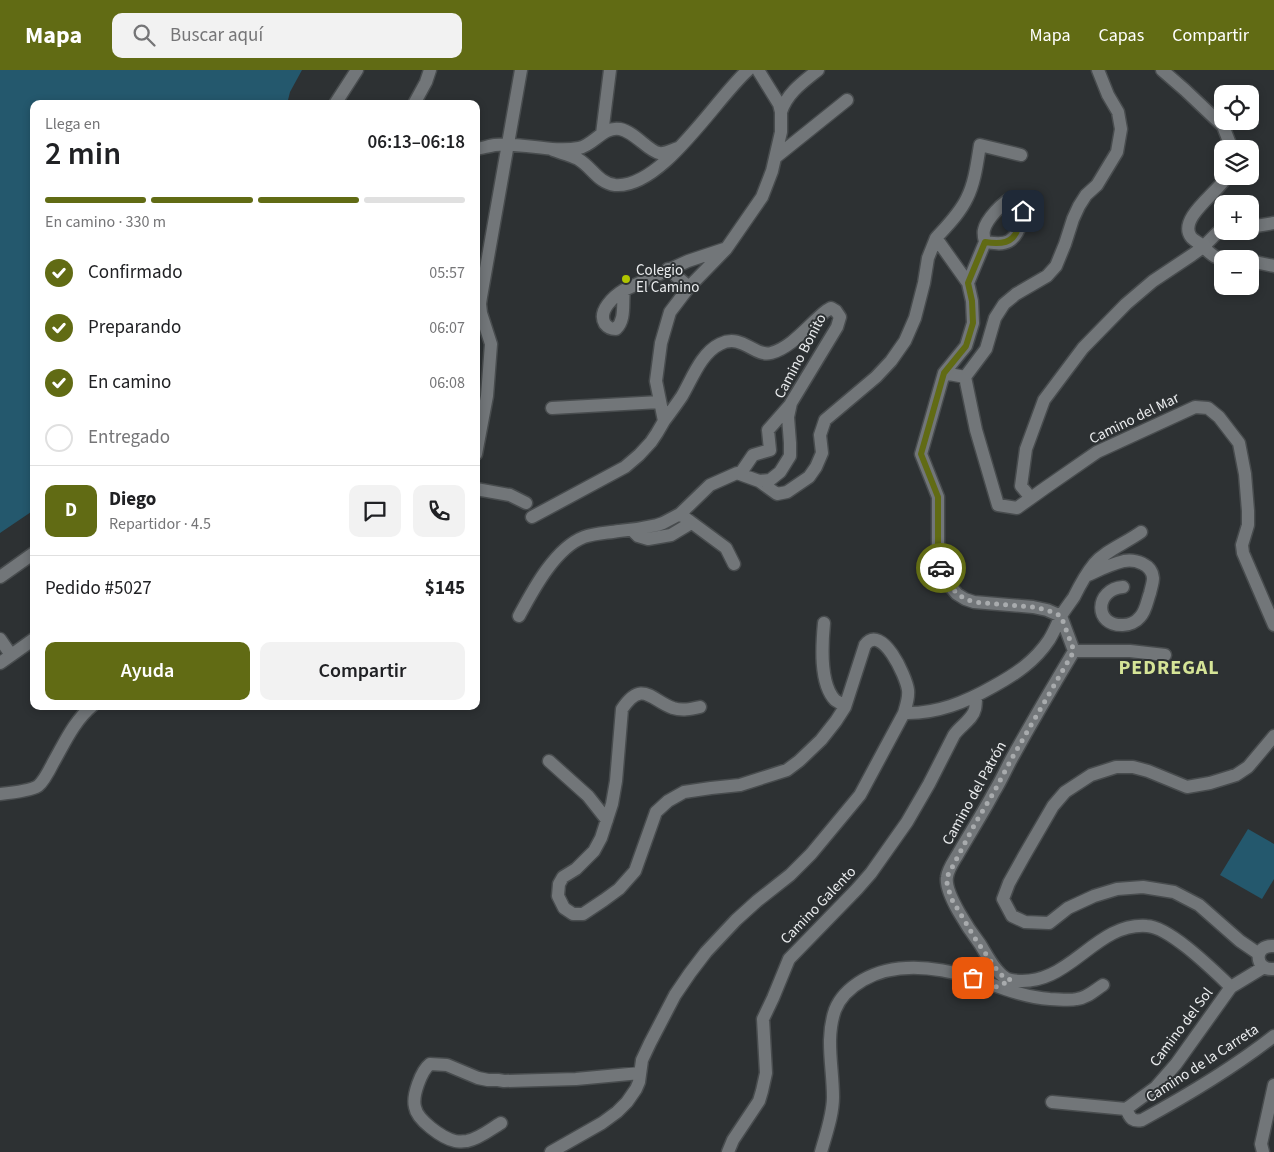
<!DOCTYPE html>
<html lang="es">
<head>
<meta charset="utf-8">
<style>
	:root { --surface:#fff; --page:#f2f2f2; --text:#202124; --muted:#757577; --line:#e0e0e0; --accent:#616b14 }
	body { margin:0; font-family:"Source Sans 3",sans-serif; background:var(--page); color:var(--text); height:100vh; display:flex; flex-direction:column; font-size:19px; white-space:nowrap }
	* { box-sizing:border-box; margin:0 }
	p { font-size:16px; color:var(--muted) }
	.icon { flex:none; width:28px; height:28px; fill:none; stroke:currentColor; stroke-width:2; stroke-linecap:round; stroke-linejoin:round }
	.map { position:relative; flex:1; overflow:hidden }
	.panel { position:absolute; left:30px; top:30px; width:450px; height:610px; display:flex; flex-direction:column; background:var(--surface); border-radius:10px; box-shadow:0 2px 8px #0003 }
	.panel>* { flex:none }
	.tools { position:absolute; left:1214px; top:15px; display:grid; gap:10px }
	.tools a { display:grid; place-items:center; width:45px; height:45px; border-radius:10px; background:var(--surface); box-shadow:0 2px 8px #0003; font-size:25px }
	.pin { position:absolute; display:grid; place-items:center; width:42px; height:42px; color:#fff; margin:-21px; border-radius:10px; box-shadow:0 2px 8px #0006 }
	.courier { position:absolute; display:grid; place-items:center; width:50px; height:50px; margin:-25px; border:4px solid #616b14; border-radius:50%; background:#fff; color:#222; box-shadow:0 1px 6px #0007 }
	.overview em { font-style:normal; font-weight:600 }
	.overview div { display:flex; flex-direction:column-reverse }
	.overview { display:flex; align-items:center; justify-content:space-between; height:85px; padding:0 15px }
	h1 { font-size:32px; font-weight:600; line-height:38px }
	.bar { display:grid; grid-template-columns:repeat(4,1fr); gap:8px 5px; align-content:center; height:60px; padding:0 15px }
	.bar i { height:6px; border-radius:4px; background:var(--line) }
	.bar .selected { background:var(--accent) }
	.bar p { grid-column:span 4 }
	.line { display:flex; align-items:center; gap:12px; padding:0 15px; border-top:1px solid var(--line) }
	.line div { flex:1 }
	.round { display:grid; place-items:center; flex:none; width:52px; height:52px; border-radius:10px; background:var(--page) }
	ol { padding:0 15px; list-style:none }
	li { display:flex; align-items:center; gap:15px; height:55px }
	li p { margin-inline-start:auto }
	li .icon { padding:5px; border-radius:50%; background:var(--accent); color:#fff; stroke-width:4 }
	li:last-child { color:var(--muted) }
	li i { width:28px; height:28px; border:2px solid var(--line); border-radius:50% }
	.button { display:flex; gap:10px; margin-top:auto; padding:10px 15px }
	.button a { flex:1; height:58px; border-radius:10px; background:var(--accent); color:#fff; font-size:20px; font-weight:600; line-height:58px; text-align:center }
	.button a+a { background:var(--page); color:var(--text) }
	header { display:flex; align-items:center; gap:30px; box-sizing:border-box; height:70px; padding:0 25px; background:var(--accent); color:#fff }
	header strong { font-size:24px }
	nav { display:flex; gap:28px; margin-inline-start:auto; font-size:18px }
	.search { width:350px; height:45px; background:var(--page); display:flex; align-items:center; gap:12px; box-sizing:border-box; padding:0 18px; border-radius:10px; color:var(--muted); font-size:19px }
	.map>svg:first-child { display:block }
</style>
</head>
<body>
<header>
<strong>Mapa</strong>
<div class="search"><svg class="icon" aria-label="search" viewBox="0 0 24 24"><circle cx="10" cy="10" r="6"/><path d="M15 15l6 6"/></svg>Buscar aquí</div>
<nav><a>Mapa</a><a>Capas</a><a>Compartir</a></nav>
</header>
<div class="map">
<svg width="1274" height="1082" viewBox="0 0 1274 1082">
	<rect width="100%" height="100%" fill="#2d3133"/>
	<!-- green -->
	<path fill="#24586d" d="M0,0H302L290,22L287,34H34V440L0,463Z
		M1248,759L1274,774V809L1262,829L1220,805Z"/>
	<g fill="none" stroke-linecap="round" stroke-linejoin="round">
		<!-- minor casing -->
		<g stroke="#484c4e" stroke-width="15">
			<path id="minor" d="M1162,0L1185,20L1223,56L1232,79
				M335,34L357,0
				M414,34L426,12L430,0
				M781,42C787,23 803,12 818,0
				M602,64L610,0
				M476,79C482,78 489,76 495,75C523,72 551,83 579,78C594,75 603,56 620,59C635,62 648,81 659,83C665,84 672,80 678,78
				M553,80C561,83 570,85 578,89C592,97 598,113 615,115C662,119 716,28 748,0
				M1021,85L980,75C977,93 975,112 967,128C960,143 947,156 936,168L968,213L972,231L973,253L966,276L944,303L921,384L938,427V493L950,516L957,524L965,529L974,532L1033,537L1047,540L1061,546L1074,581C1053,616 1032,652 1012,688C1006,699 1001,711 994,722C983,743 970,763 958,784C954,791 948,799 947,807C944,823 970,861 980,874C987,885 998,908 1011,910C1069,920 1093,852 1147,856C1170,857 1214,901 1231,917
				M776,87L847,30
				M1227,106C1220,121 1177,148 1191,167C1193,170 1198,172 1200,174C1205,178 1211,185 1216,187C1221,189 1230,188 1236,189
				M1013,128C1030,135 1021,164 1009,171C1002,175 993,173 985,172C984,168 983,164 984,160C986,150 1003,131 1013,128Z
				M1250,157L1274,153
				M1250,191L1274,196
				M668,199L689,217
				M968,213L985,172
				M624,220C622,234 626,249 616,259C611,259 608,258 605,254C597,241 614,226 624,220L688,191L724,179
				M944,303L965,307L986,279L995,248L1004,234L1016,224L1047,206L1056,196L1065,174L1073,149L1079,136L1086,125L1097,115L1117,82L1121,59L1118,42L1108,25L1098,0
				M965,307L976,360L998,435L1017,438L1031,428L1021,416L1026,379L1044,330L1083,278L1126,234L1153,211L1192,185L1203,177L1217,163L1225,161
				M552,338L660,332
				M664,351C670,343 676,335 682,326C692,309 701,283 720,274C742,263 754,287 771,283C793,277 809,254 826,241L831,238L836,241L840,247L837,257L791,333L788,347L790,373V386L780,402L770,410L759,411
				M476,384L487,326L491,274L481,243L480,234L481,227L521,0
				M740,404L753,385L770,380L768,360L790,335
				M476,419L510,425L526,433
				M1031,428L1045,418L1097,382L1195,337L1208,338L1219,347L1239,373L1245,404L1248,441V455L1242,475L1243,483L1274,555
				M680,444L726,478L734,494
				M532,447L625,397L639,385L651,372L657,363L664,351L656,311L661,273L670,242L689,217L726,179L762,127L772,101L781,62V42L779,34L758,0
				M632,460L638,466L648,469L671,465L691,453
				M1088,505C1099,500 1111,494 1124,491C1135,489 1152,494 1153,508C1153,513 1151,518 1150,523C1147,531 1146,541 1140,547C1136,552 1129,555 1123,555C1093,556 1095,519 1123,517
				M0,507L34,483
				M519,546C533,520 555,478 584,467C595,463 607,463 619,461C631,460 644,458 657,455L663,453L680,444L710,415L737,403L759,411L777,424L787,422L809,407L816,397L822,383L820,365L825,350L876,307L891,291L905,271L915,248L924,213L928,188L936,168
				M824,553C822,574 819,613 835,630C838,632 842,634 845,637
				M0,569L11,585
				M1074,581H1130L1165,585
				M0,593L34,569
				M700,637C691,639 682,641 673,638C651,630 642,609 622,639L616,711L612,734L601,768L594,781L576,799L563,807L559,814L558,826L564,838L573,844H583L604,830L619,819L635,801L656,742L668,731L684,722L711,718L740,715L787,700L799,691L821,670L836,651L845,637L865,575C882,553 906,606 908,620C909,628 906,636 904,643C937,644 966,632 994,616C1016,604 1035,591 1049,570C1054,562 1057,554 1061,546C1065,539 1070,533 1074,527C1080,515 1085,505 1094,494C1106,480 1126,473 1141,462
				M549,691L588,726L607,750
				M0,724C10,723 30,721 38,716C44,711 49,701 53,693C64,674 74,651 92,636
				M1274,876C1253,874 1254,901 1274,899
				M1259,884L1240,871L1199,835L1174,822L1143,817L1117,819L1094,826L1068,838L1049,853L1025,852L1012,846L1003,829L1009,813L1024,786L1053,736L1065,722L1091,705L1116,697H1133L1148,701L1187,717L1210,713L1236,705L1248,697L1274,666
				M1052,1032L1126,1039
				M1126,1039L1156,1017L1176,994L1231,917L1264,897
				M1126,1039C1130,1047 1131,1052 1142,1050C1188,1025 1233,998 1274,966
				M501,1053C491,1059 479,1069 467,1071C464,1071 458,1072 455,1071C442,1068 417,1050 415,1037C412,1026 421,1001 430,994L447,995L478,1008L488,1010H498L504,1011L576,1009L640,1003
				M551,1082L602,1053L617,1042L627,1032L636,1019L639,1012L642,990L650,973L675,925L690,903L706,882L736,850L757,831L790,805L811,784L860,725L904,643
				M728,1082L733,1070L759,1031L762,1021L766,1003L763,949L773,928L789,889L857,819L871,803L907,752L929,714L954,665C960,656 973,649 975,639C976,635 976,630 976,626
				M821,1082C826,1064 833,1045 833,1027C833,997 825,969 835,940C840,927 851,917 863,910C896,891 938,897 974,908C1000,917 1022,927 1050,929C1059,929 1068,931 1077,929C1087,928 1095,920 1103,915
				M1263,1082L1261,1074L1274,1015"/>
		</g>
		<!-- minor -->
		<use href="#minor" stroke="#727679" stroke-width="12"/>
	</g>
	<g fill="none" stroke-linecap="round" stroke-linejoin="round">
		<!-- done -->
		<path stroke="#a8abad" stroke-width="5" stroke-dasharray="0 9" d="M941,498C950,516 954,526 974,532L1033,537L1047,540L1061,546L1074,581L1012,688L994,722L976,752L947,807V813L951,828L976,870L999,903L1005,908L1011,910L997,917L973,908"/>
		<!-- route -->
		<path stroke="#616b14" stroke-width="6" d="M941,498L938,493V427L921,384L944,303L966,276L973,253L972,231L968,213L985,172C1013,177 1018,166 1023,141"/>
	</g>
	<!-- markers -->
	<circle fill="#b0c500" stroke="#2d3133" stroke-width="2" cx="626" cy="209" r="5"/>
	<g text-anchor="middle" stroke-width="4" stroke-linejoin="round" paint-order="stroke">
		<!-- poi labels -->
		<g font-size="15" fill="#eaecee" stroke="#2d3133" text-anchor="start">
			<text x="636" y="205">Colegio<tspan x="636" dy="17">El Camino</tspan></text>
		</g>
		<!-- street labels -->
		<g font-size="15" fill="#eaecee" stroke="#2d3133">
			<text transform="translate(800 286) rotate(-62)" y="5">Camino Bonito</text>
			<text transform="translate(1134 348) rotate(-26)" y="5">Camino del Mar</text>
			<text transform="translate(974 723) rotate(-61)" y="5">Camino del Patrón</text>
			<text transform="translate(818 835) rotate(-46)" y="5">Camino Galento</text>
			<text transform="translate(1181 957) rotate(-53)" y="5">Camino del Sol</text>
			<text transform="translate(1202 993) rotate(-33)" y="5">Camino de la Carreta</text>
		</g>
		<!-- district labels -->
		<g font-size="20" font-weight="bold" letter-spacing="1" fill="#d5e497" stroke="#2d3133">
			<text x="1169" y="604">PEDREGAL</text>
		</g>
	</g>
</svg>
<div class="tools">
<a><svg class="icon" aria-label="locate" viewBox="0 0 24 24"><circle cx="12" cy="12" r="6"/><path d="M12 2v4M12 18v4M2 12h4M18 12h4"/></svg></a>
<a><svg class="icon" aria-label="layers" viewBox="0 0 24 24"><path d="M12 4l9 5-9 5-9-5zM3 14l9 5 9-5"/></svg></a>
<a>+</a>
<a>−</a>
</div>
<div class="pin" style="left:973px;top:908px;background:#ea580c"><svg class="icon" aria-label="bag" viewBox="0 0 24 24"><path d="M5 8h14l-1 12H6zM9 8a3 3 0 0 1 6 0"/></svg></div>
<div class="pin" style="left:1023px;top:141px;background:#1f2937"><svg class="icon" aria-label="home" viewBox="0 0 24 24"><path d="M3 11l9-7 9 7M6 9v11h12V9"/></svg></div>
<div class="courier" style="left:941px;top:498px"><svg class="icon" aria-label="car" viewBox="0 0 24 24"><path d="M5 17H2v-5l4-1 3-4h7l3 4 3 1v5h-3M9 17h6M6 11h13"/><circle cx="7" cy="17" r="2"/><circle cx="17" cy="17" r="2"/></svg></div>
<section class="panel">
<div class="overview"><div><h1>2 min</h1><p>Llega en</p></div><em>06:13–06:18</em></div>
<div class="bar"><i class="selected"></i><i class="selected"></i><i class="selected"></i><i></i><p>En camino · 330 m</p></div>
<ol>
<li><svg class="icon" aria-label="check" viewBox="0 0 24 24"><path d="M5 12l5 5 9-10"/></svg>Confirmado<p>05:57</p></li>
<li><svg class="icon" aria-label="check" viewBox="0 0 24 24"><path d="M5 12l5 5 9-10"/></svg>Preparando<p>06:07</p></li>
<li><svg class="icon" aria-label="check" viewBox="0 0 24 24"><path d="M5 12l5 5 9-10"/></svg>En camino<p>06:08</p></li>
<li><i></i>Entregado</li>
</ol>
<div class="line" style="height:90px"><b class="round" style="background:var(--accent);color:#fff">D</b><div><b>Diego</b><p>Repartidor · 4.5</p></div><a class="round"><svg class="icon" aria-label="chat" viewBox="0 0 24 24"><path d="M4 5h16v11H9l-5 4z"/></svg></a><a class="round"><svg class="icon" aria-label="phone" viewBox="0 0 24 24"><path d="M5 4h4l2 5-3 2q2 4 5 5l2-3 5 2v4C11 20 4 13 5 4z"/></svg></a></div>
<div class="line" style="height:65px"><div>Pedido #5027</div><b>$145</b></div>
<div class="button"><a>Ayuda</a><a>Compartir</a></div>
</section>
</div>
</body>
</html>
